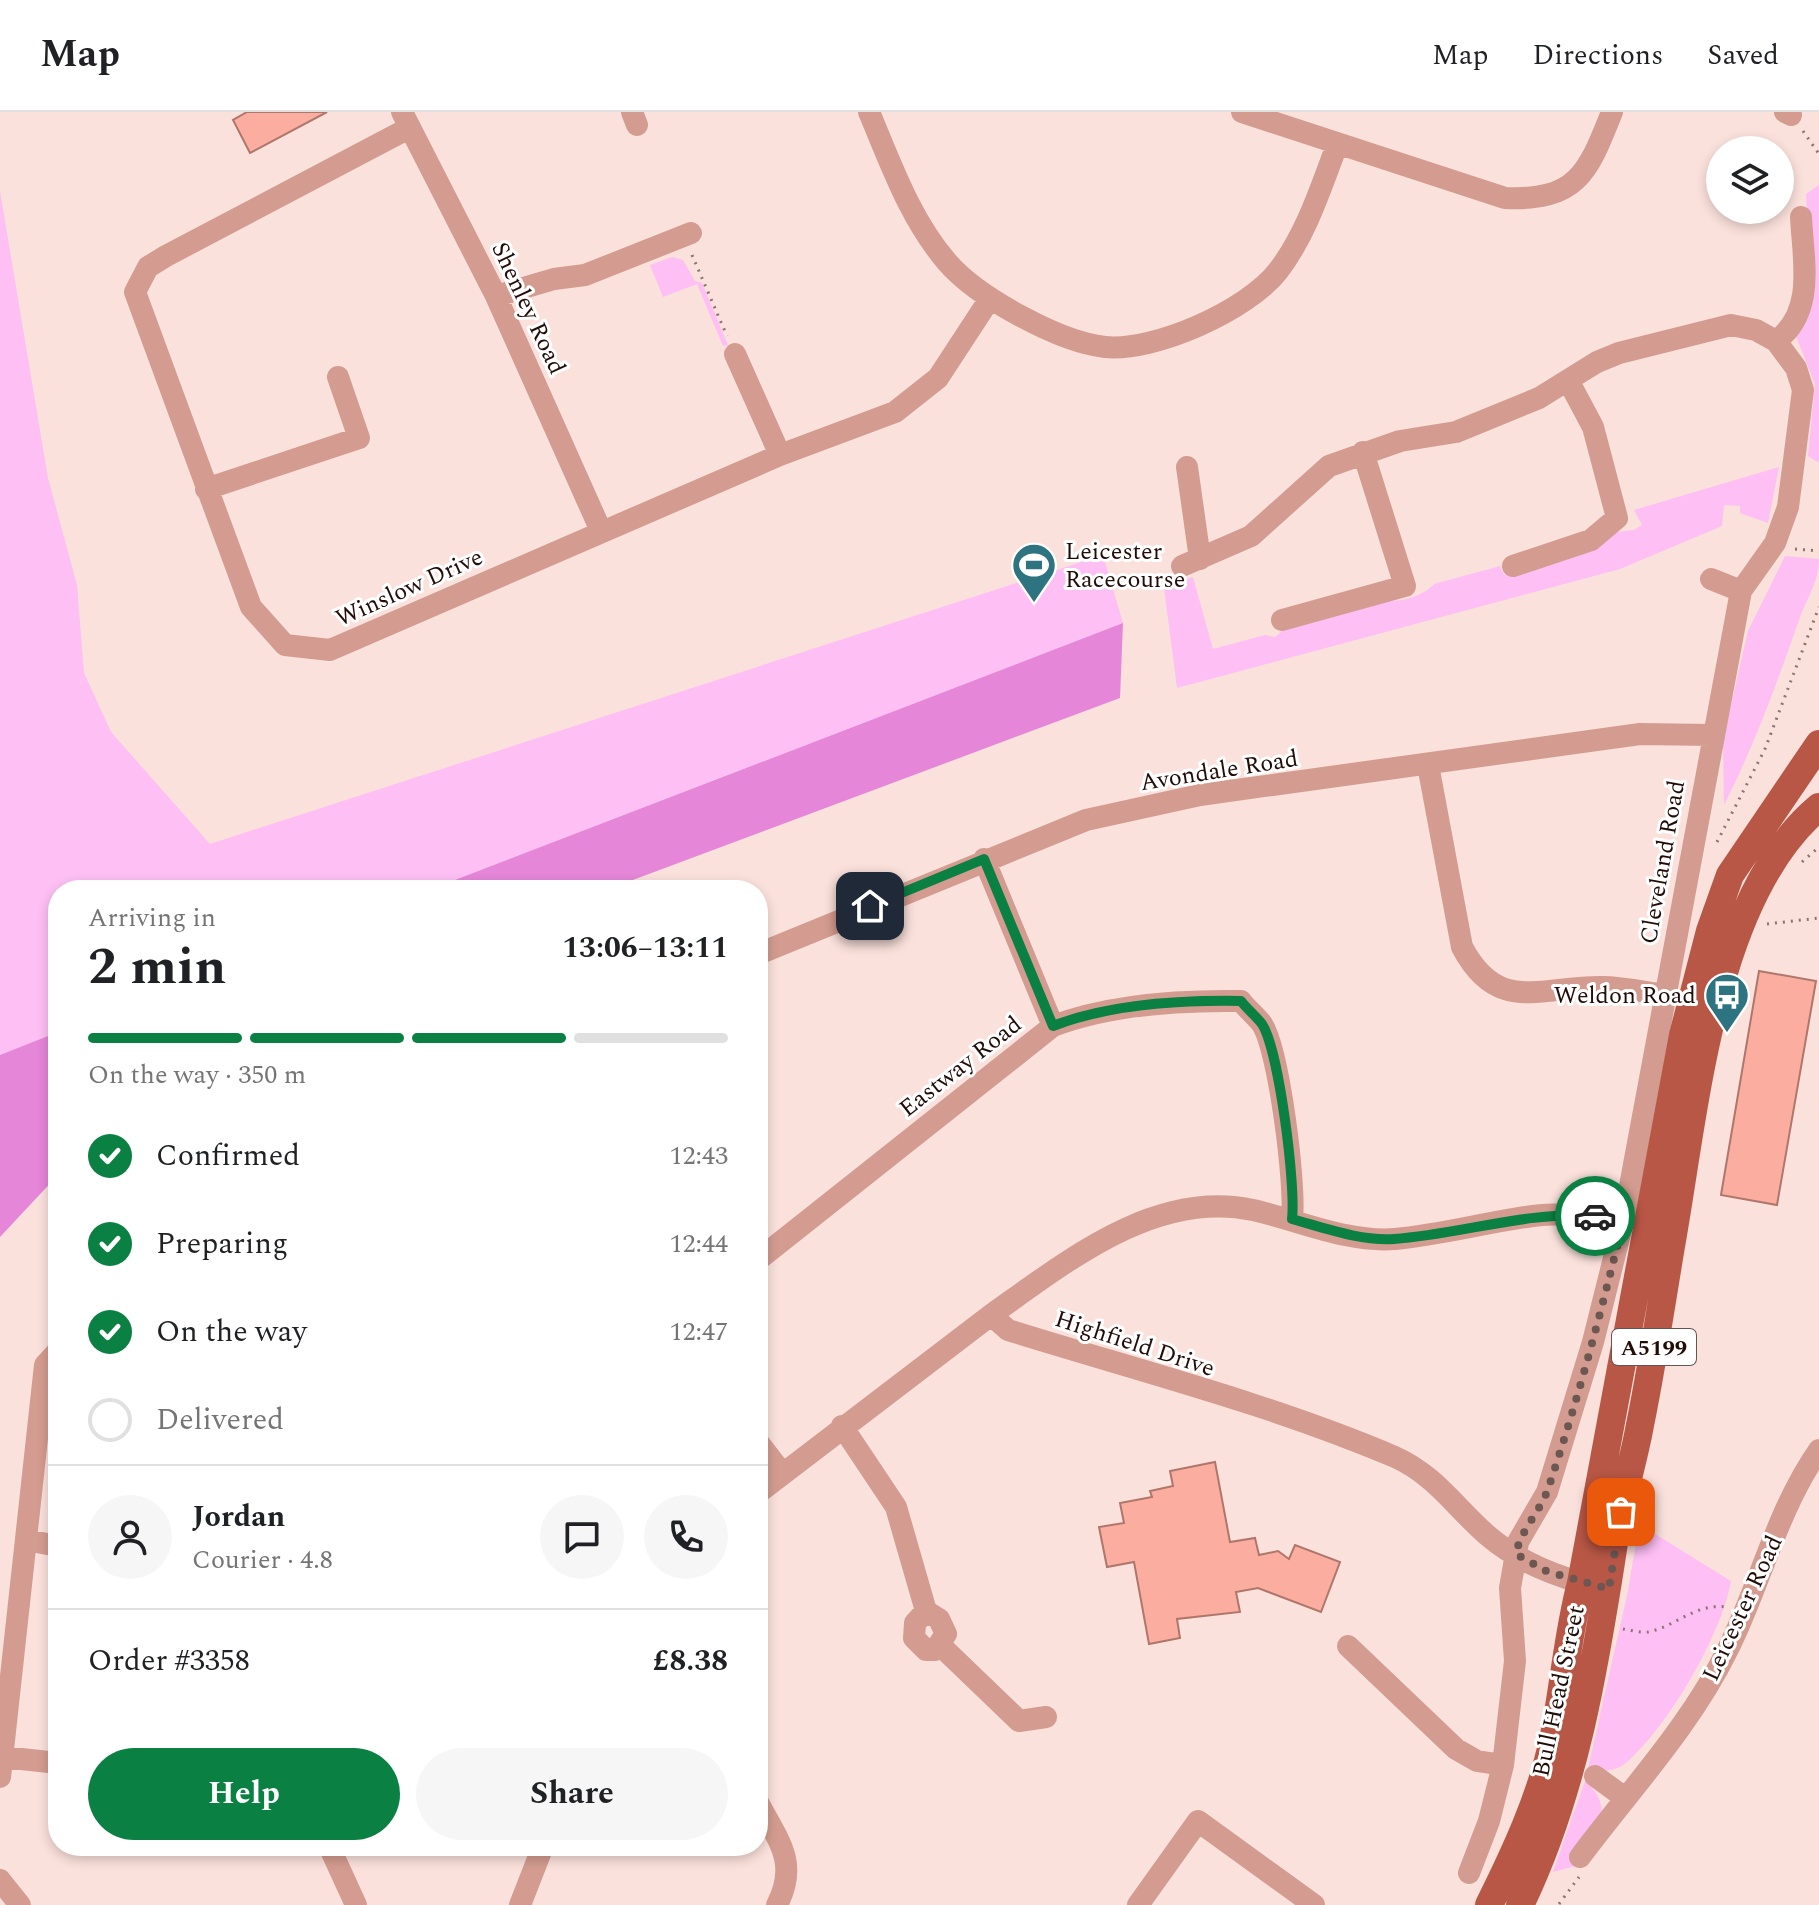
<!DOCTYPE html>
<html lang="en">
<head>
<meta charset="utf-8">
<style>
	:root { --surface:#fff; --page:#f6f6f6; --text:#202124; --muted:#757577; --line:#e0e0e0; --accent:#0b8043 }
	body { margin:0; font-family:Spectral,serif; background:var(--page); color:var(--text); height:100vh; display:flex; flex-direction:column; font-size:30px; white-space:nowrap }
	* { box-sizing:border-box; margin:0 }
	p { font-size:26px; color:var(--muted) }
	.icon { flex:none; width:44px; height:44px; fill:none; stroke:currentColor; stroke-width:2; stroke-linecap:round; stroke-linejoin:round }
	.map { position:relative; flex:1; overflow:hidden }
	.panel { position:absolute; left:48px; top:768px; width:720px; height:976px; display:flex; flex-direction:column; background:var(--surface); border-radius:32px; box-shadow:0 4px 12px #0003 }
	.panel>* { flex:none }
	.controls { position:absolute; left:1706px; top:24px; display:grid; gap:16px }
	.controls a { display:grid; place-items:center; width:88px; height:88px; border-radius:50%; background:var(--surface); box-shadow:0 4px 12px #0003; font-size:40px }
	.pin { position:absolute; display:grid; place-items:center; width:68px; height:68px; color:#fff; margin:-34px; border-radius:16px; box-shadow:0 4px 12px #0006 }
	.courier { position:absolute; display:grid; place-items:center; width:80px; height:80px; margin:-40px; border:6px solid #0b8043; border-radius:50%; background:#fff; color:#222; box-shadow:0 2px 10px #0007 }
	.head em { font-style:normal; font-weight:700 }
	.head div { display:flex; flex-direction:column-reverse }
	.head { display:flex; align-items:center; justify-content:space-between; height:136px; padding:0 40px }
	h1 { font-size:52px; font-weight:700; line-height:60px }
	.bar { display:grid; grid-template-columns:repeat(4,1fr); gap:12px 8px; align-content:center; height:96px; padding:0 40px }
	.bar i { height:10px; border-radius:6px; background:var(--line) }
	.bar .selected { background:var(--accent) }
	.bar p { grid-column:span 4 }
	.line { display:flex; align-items:center; gap:20px; padding:0 40px; border-top:2px solid var(--line) }
	.line div { flex:1 }
	.round { display:grid; place-items:center; flex:none; width:84px; height:84px; border-radius:42px; background:var(--page) }
	ol { padding:0 40px; list-style:none }
	li { display:flex; align-items:center; gap:24px; height:88px }
	li p { margin-inline-start:auto }
	li .icon { padding:8px; border-radius:50%; background:var(--accent); color:#fff; stroke-width:4 }
	li:last-child { color:var(--muted) }
	li i { width:44px; height:44px; border:4px solid var(--line); border-radius:50% }
	.cta { display:flex; gap:16px; margin-top:auto; padding:16px 40px }
	.cta a { flex:1; height:92px; border-radius:48px; background:var(--accent); color:#fff; font-size:32px; font-weight:700; line-height:92px; text-align:center }
	.cta a+a { background:var(--page); color:var(--text) }
	header { display:flex; align-items:center; gap:48px; box-sizing:border-box; height:112px; padding:0 40px; background:var(--surface); border-bottom:2px solid var(--line) }
	header strong { font-size:38px }
	nav { display:flex; gap:44px; margin-inline-start:auto; font-size:28px }
	.map>svg:first-child { display:block }
</style>
</head>
<body>
<header>
<strong>Map</strong>
<nav><a>Map</a><a>Directions</a><a>Saved</a></nav>
</header>
<div class="map">
<svg width="1819" height="1793" viewBox="0 0 1819 1793">
	<rect width="100%" height="100%" fill="#fbe1dc"/>
	<!-- green -->
	<path fill="#fdbff4" d="M1819,73V349L1817,350L1808,344L1815,272L1795,222L1812,188L1806,82Z
		M0,79L48,366L77,473L84,561L111,620L210,732L1103,443L1123,511L429,778H58V920L0,943Z
		M672,145L683,148L695,169L702,171L728,233L723,234L697,172L663,185L650,153Z
		M1779,355L1768,411L1740,401V394L1724,393L1722,414L1620,457L1177,576L1164,476L1193,465L1213,537L1265,523L1275,525L1292,511L1384,488C1399,492 1425,483 1434,472L1500,454L1504,463L1595,434L1616,420L1634,418L1642,413L1634,398Z
		M1785,444L1819,447C1819,469 1808,484 1800,505C1778,569 1755,632 1724,693L1723,628L1748,519Z
		M1639,1412L1731,1469C1722,1522 1668,1615 1626,1651C1615,1660 1600,1658 1586,1665L1628,1479Z
		M1585,1669C1617,1696 1595,1719 1583,1752L1553,1760Z"/>
	<!-- forest -->
	<path fill="#e586d9" d="M1123,511L1120,586L606,778H429Z
		M58,920V1063L0,1125V943Z"/>
	<!-- building -->
	<path fill="#fbaea0" stroke="#af766b" stroke-width="2" d="M247,0H327L250,41L233,8Z
		M1759,859L1816,869L1777,1093L1721,1083Z
		M1215,1350L1230,1430L1255,1426L1259,1443L1278,1439L1289,1447L1295,1433L1340,1450L1321,1500L1258,1476L1236,1480L1240,1500L1177,1507L1180,1526L1149,1532L1134,1450L1107,1455L1099,1415L1124,1411L1120,1391L1152,1385L1150,1379L1173,1374L1170,1359Z"/>
	<g fill="none" stroke-linecap="round" stroke-linejoin="round">
		<!-- path -->
		<path stroke="#8c7571" stroke-width="3" stroke-dasharray="2 6" stroke-linecap="butt" d="M1803,19L1819,42
			M692,143L727,224
			M1795,437L1819,439
			M1717,730L1765,637L1819,495
			M1802,750L1819,735
			M1767,812L1819,806
			M1623,1517C1630,1518 1640,1521 1648,1520C1675,1515 1695,1491 1726,1495
			M1559,1792L1579,1765"/>
		<!-- minor -->
		<path stroke="#d49c90" stroke-width="22" d="M402,0L496,184L601,419
			M632,0L637,13
			M869,0C891,52 910,107 947,150C977,185 1059,230 1105,235C1155,240 1248,198 1278,159C1306,123 1321,75 1337,33
			M1242,0L1505,86C1578,89 1588,60 1612,0
			M1785,0L1791,3
			M409,16L166,144L148,155L135,180L251,495L285,533L330,538L780,343L895,300L938,266L989,188
			M496,184L554,167L585,163L691,121
			M1776,229C1816,200 1803,148 1801,105
			M735,242L780,343
			M1187,355L1200,447
			M206,377L359,326L338,265
			M1182,454L1251,424L1329,354L1400,329L1456,320L1539,286L1597,250L1619,241L1731,213L1756,218L1776,229L1796,256L1803,278L1788,395L1775,431L1741,479L1624,1106L1593,1230L1547,1380L1518,1430L1510,1476L1515,1549L1503,1653L1489,1709L1469,1761
			M1513,454L1591,428L1617,406L1593,315L1569,270
			M1711,467L1741,479
			M1282,508L1405,474L1363,340
			M1428,653L1462,835C1498,903 1540,874 1602,875C1622,875 1644,880 1664,883
			M984,747L1053,914
			M758,842L1086,708L1200,683L1640,622L1712,623
			M758,1148L1053,914C1111,892 1179,888 1241,889C1247,897 1256,904 1262,912C1279,938 1296,1074 1292,1107
			M991,1203C1066,1150 1155,1077 1253,1098C1298,1108 1348,1131 1395,1127C1441,1123 1487,1110 1533,1104C1563,1100 1595,1104 1624,1106
			M842,1314L896,1395L926,1499L915,1511L914,1526L926,1538H935L946,1522L939,1507L926,1499
			M758,1330L782,1361
			M758,1381L991,1203L1008,1218C1136,1258 1271,1292 1395,1345C1435,1363 1455,1395 1487,1423C1517,1449 1558,1466 1596,1474
			M26,1428L58,1434
			M941,1534L1019,1609L1046,1605
			M1348,1534L1456,1637L1477,1649L1503,1653
			M3,1645L58,1651
			M1595,1664L1625,1686
			M0,1665L45,1253L58,1239
			M758,1690C778,1729 799,1750 777,1793
			M329,1734L356,1793
			M1580,1745C1630,1678 1691,1613 1728,1537C1760,1473 1777,1398 1819,1338
			M0,1768L20,1793
			M520,1793L543,1734
			M1138,1793L1198,1709L1314,1793"/>
		<!-- major -->
		<path stroke="#b95746" stroke-width="28" d="M1489,1793C1515,1741 1541,1685 1553,1628C1564,1575 1567,1524 1581,1471L1683,923L1710,819L1730,763L1819,632
			M1520,1793C1575,1679 1595,1555 1614,1431C1620,1391 1633,1352 1640,1313C1652,1254 1661,1194 1671,1134C1695,1001 1711,785 1819,695"/>
	</g>
	<g fill="none" stroke-linecap="round" stroke-linejoin="round">
		<!-- done -->
		<path stroke="#6d5752" stroke-width="8" stroke-dasharray="0 14.4" d="M1595,1104L1624,1106C1602,1197 1578,1288 1548,1377C1540,1400 1520,1419 1516,1442L1546,1459L1609,1477L1621,1400"/>
		<!-- route -->
		<path stroke="#0b8043" stroke-width="10" d="M870,794L984,747L1053,914C1110,892 1179,888 1241,889C1247,897 1256,904 1262,912C1279,938 1296,1074 1292,1107C1325,1116 1360,1129 1394,1127C1463,1122 1526,1099 1595,1104"/>
	</g>
	<!-- icons -->
	<defs>
		<g id="stadium-pin" transform="scale(2.3)"><path d="M0 17L-7.5 6A9.5 9.5 0 1 1 7.5 6Z" fill="#2d7380" stroke="#fff"/><path d="M0-5a6.5 5 0 1 0 0 10a6.5 5 0 1 0 0-10ZM-3.5-1.8h7v3.6h-7Z" fill="#fff"/></g>
		<g id="bus-pin" transform="scale(2.3)"><path d="M0 17L-7.5 6A9.5 9.5 0 1 1 7.5 6Z" fill="#2d7380" stroke="#fff"/><path d="M-5-6H5V4H4V6H2V4H-2V6H-4V4H-5ZM-3.5-4V0h7V-4ZM-3.5 1.2v1.5H-2V1.2ZM2 1.2v1.5H3.5V1.2Z" fill="#fff"/></g>
	</defs>
	<g fill-rule="evenodd">
		<use href="#stadium-pin" x="1034" y="453"/>
		<use href="#bus-pin" x="1727" y="883"/>
	</g>
	<g text-anchor="middle" stroke-width="6" stroke-linejoin="round" paint-order="stroke">
		<!-- shield labels -->
		<rect fill="#fff" stroke="#645552" stroke-width="2" x="1612" y="1217" width="84" height="36" rx="6"/>
		<g font-size="22" font-weight="bold" fill="#210c08">
			<text x="1654" y="1243">A5199</text>
		</g>
		<!-- street labels -->
		<g font-size="24" fill="#210c08" stroke="#fff">
			<text transform="translate(529 196) rotate(65)" y="8">Shenley Road</text>
			<text transform="translate(409 475) rotate(-24)" y="8">Winslow Drive</text>
			<text transform="translate(1219 658) rotate(-9)" y="8">Avondale Road</text>
			<text transform="translate(1662 750) rotate(-80)" y="8">Cleveland Road</text>
			<text transform="translate(960 954) rotate(-38)" y="8">Eastway Road</text>
			<text transform="translate(1135 1231) rotate(18)" y="8">Highfield Drive</text>
			<text transform="translate(1742 1496) rotate(-65)" y="8">Leicester Road</text>
			<text transform="translate(1558 1579) rotate(-78)" y="8">Bull Head Street</text>
		</g>
		<!-- poi labels -->
		<g font-size="24" fill="#210c08" stroke="#fff" text-anchor="start">
			<text x="1065" y="447">Leicester<tspan x="1065" dy="28">Racecourse</tspan></text>
			<text x="1696" y="891" text-anchor="end">Weldon Road</text>
		</g>
	</g>
</svg>
<div class="controls">
<a><svg class="icon" aria-label="layers" viewBox="0 0 24 24"><path d="M12 4l9 5-9 5-9-5zM3 14l9 5 9-5"/></svg></a>
</div>
<div class="pin" style="left:1621px;top:1400px;background:#ea580c"><svg class="icon" aria-label="bag" viewBox="0 0 24 24"><path d="M5 8h14l-1 12H6zM9 8a3 3 0 0 1 6 0"/></svg></div>
<div class="pin" style="left:870px;top:794px;background:#1f2937"><svg class="icon" aria-label="home" viewBox="0 0 24 24"><path d="M3 11l9-7 9 7M6 9v11h12V9"/></svg></div>
<div class="courier" style="left:1595px;top:1104px"><svg class="icon" aria-label="car" viewBox="0 0 24 24"><path d="M5 17H2v-5l4-1 3-4h7l3 4 3 1v5h-3M9 17h6M6 11h13"/><circle cx="7" cy="17" r="2"/><circle cx="17" cy="17" r="2"/></svg></div>
<section class="panel">
<div class="head"><div><h1>2 min</h1><p>Arriving in</p></div><em>13:06–13:11</em></div>
<div class="bar"><i class="selected"></i><i class="selected"></i><i class="selected"></i><i></i><p>On the way · 350 m</p></div>
<ol>
<li><svg class="icon" aria-label="check" viewBox="0 0 24 24"><path d="M5 12l5 5 9-10"/></svg>Confirmed<p>12:43</p></li>
<li><svg class="icon" aria-label="check" viewBox="0 0 24 24"><path d="M5 12l5 5 9-10"/></svg>Preparing<p>12:44</p></li>
<li><svg class="icon" aria-label="check" viewBox="0 0 24 24"><path d="M5 12l5 5 9-10"/></svg>On the way<p>12:47</p></li>
<li><i></i>Delivered</li>
</ol>
<div class="line" style="height:144px"><a class="round"><svg class="icon" aria-label="person" viewBox="0 0 24 24"><circle cx="12" cy="8" r="4"/><path d="M4 21q1-7 8-7t8 7"/></svg></a><div><b>Jordan</b><p>Courier · 4.8</p></div><a class="round"><svg class="icon" aria-label="chat" viewBox="0 0 24 24"><path d="M4 5h16v11H9l-5 4z"/></svg></a><a class="round"><svg class="icon" aria-label="phone" viewBox="0 0 24 24"><path d="M5 4h4l2 5-3 2q2 4 5 5l2-3 5 2v4C11 20 4 13 5 4z"/></svg></a></div>
<div class="line" style="height:104px"><div>Order #3358</div><b>£8.38</b></div>
<div class="cta"><a>Help</a><a>Share</a></div>
</section>
</div>
</body>
</html>
